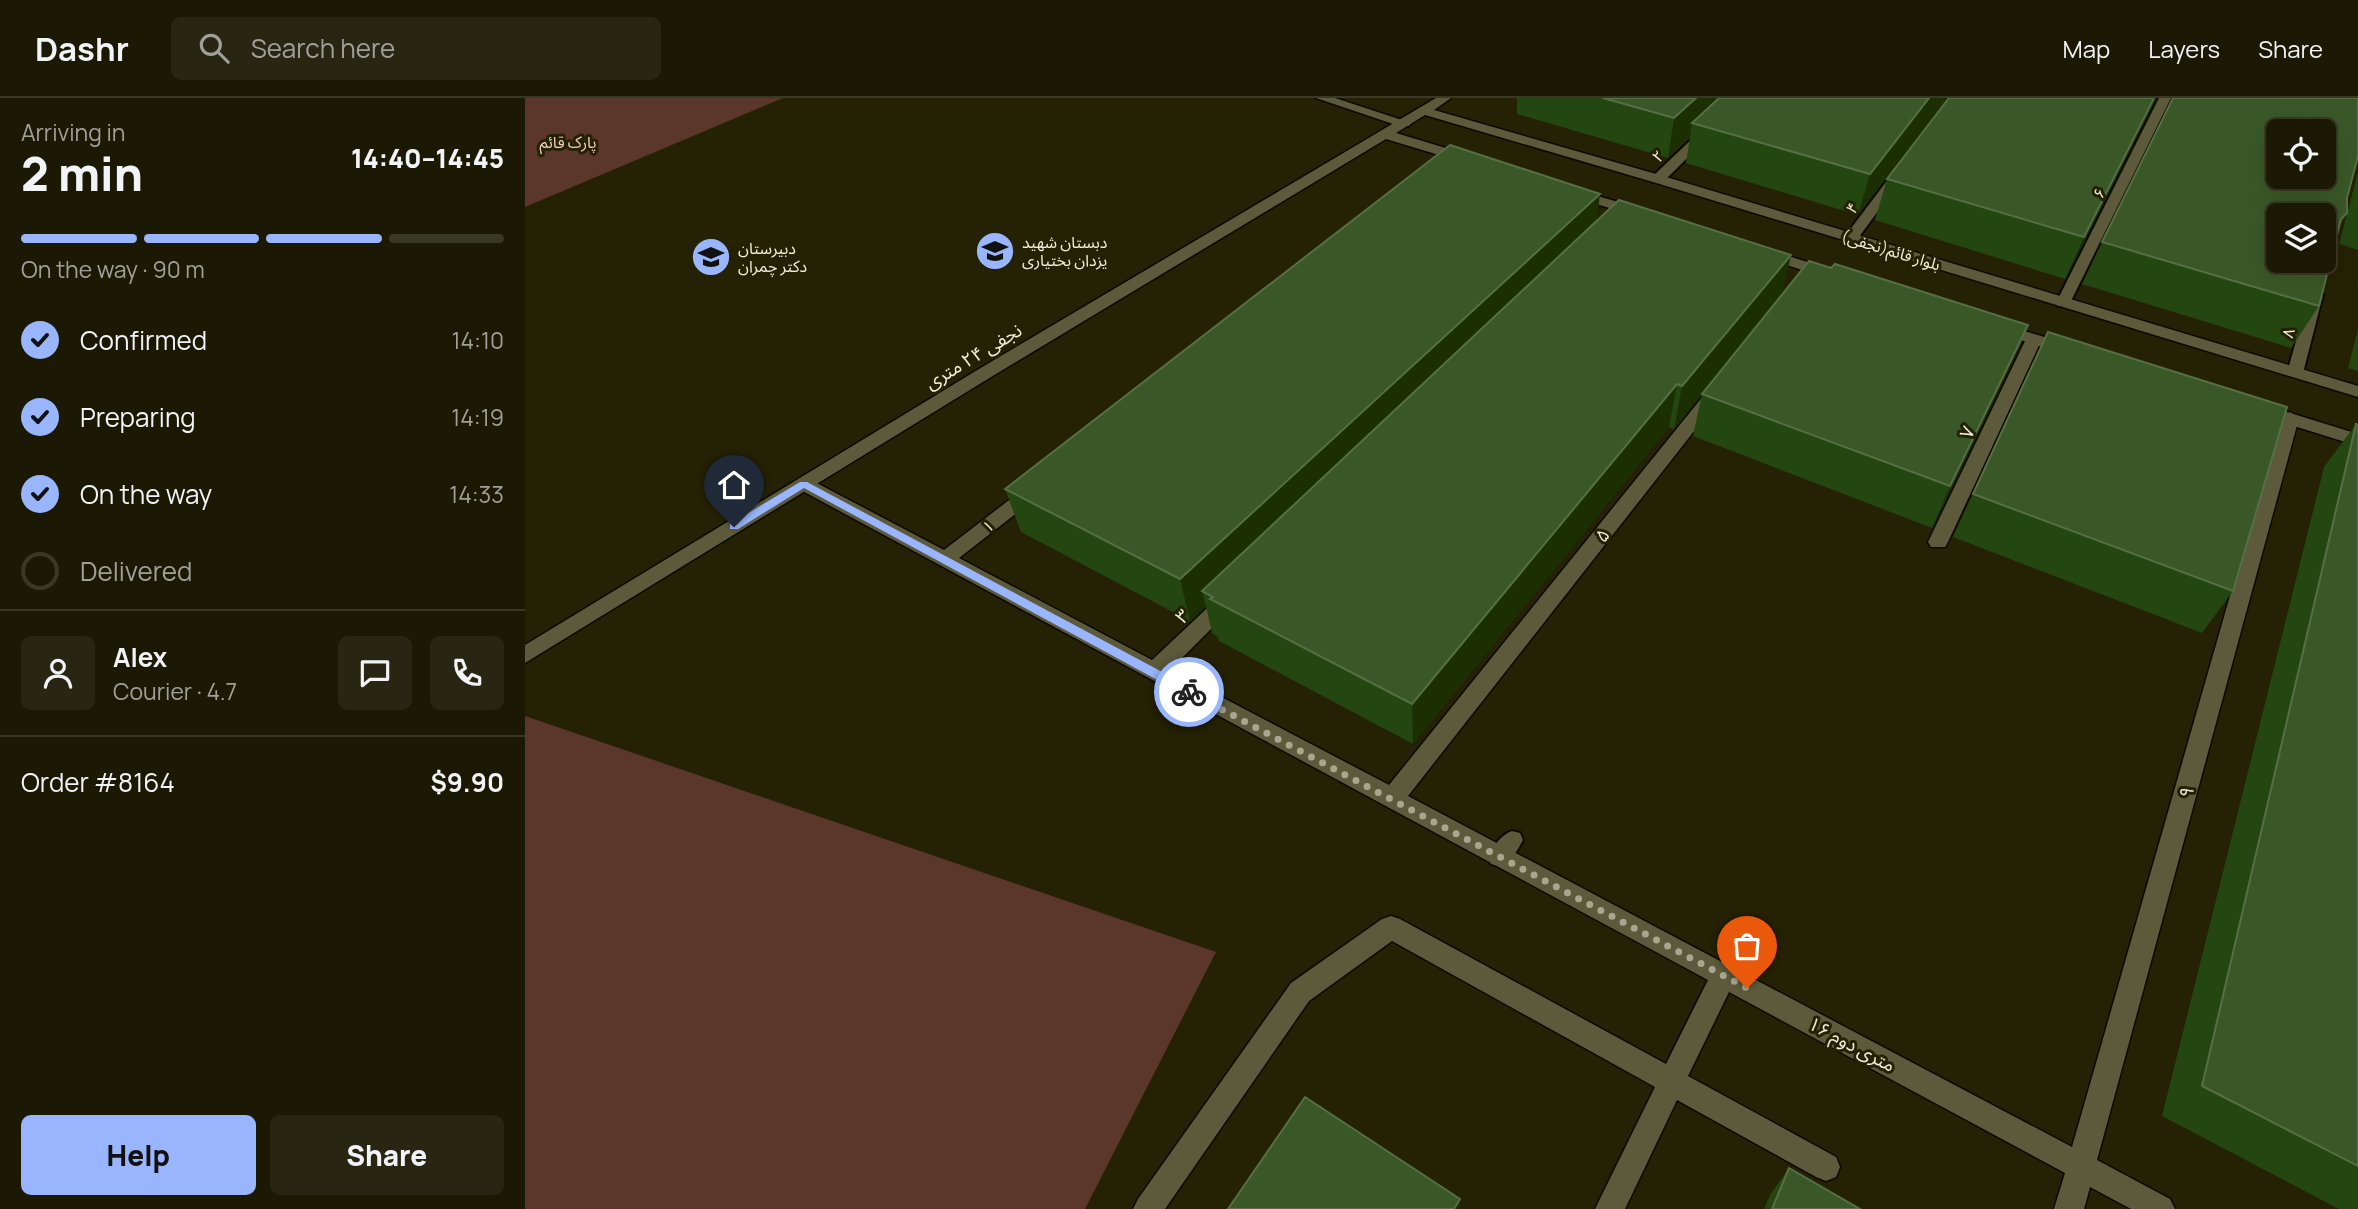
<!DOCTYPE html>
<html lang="en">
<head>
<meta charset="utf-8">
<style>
	:root { --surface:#1b1903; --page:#282612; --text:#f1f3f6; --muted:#a0a09a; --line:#393825; --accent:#99b5fd }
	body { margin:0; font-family:Manrope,"Noto Sans Arabic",sans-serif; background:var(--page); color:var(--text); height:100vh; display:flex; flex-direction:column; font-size:26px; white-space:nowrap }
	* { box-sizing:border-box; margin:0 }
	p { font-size:23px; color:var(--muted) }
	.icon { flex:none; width:38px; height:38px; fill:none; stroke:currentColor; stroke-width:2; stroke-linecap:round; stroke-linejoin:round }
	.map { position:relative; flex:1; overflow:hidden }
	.panel { display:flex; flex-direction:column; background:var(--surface); width:525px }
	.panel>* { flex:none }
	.buttons { position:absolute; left:1741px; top:21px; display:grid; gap:14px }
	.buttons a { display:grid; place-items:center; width:70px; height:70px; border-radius:10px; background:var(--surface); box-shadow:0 7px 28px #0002,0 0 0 2px var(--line); font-size:35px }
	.pin { position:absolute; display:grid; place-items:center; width:60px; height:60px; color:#fff; margin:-72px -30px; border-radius:50% 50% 50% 0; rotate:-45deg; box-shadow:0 0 7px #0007 }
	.pin .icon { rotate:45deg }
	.courier { position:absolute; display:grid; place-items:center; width:70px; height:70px; margin:-35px; border:5px solid #99b5fd; border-radius:50%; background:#fff; color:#222; box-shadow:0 2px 9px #0007 }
	.headline em { font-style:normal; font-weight:800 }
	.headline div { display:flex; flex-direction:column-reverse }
	.headline { display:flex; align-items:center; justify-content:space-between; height:119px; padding:0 21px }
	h1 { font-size:46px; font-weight:800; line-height:52px }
	.bar { display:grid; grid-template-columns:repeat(4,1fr); gap:10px 7px; align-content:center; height:84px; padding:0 21px }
	.bar i { height:9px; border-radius:5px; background:var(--line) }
	.bar .on { background:var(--accent) }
	.bar p { grid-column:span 4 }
	.line { display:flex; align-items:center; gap:18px; padding:0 21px; border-top:2px solid var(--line) }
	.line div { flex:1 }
	.round { display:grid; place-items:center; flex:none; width:74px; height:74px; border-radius:10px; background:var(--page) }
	ol { padding:0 21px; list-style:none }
	li { display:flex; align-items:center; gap:21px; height:77px }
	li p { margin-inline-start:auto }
	li .icon { padding:7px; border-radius:50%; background:var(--accent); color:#111; stroke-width:4 }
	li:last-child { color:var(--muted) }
	li i { width:38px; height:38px; border:4px solid var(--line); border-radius:50% }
	.action { display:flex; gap:14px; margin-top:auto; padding:14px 21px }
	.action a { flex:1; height:80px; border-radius:10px; background:var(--accent); color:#111; font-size:28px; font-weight:800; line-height:80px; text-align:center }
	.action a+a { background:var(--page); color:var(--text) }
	header { display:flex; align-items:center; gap:42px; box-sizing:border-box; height:98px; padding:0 35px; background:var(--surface); border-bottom:2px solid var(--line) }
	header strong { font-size:33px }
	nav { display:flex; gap:38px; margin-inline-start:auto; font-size:24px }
	.search { width:490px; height:63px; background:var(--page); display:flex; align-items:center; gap:18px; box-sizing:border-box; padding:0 24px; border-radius:10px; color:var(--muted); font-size:26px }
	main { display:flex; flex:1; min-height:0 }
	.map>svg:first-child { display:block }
</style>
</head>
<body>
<header>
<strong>Dashr</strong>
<div class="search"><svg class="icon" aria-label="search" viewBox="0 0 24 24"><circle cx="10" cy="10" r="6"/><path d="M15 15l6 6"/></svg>Search here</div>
<nav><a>Map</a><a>Layers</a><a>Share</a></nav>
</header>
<main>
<section class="panel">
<div class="headline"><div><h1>2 min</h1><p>Arriving in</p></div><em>14:40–14:45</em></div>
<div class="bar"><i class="on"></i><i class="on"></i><i class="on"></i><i></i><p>On the way · 90 m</p></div>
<ol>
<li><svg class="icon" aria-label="check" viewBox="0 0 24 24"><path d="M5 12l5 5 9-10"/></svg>Confirmed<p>14:10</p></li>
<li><svg class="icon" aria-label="check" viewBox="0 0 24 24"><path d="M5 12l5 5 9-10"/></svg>Preparing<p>14:19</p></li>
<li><svg class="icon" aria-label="check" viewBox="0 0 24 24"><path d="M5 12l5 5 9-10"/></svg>On the way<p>14:33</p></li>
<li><i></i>Delivered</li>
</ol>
<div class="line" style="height:126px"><a class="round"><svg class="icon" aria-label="person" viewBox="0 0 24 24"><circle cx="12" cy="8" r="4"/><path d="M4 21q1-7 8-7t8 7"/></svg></a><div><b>Alex</b><p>Courier · 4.7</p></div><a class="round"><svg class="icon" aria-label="chat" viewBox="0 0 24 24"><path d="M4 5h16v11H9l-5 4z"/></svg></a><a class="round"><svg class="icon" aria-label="phone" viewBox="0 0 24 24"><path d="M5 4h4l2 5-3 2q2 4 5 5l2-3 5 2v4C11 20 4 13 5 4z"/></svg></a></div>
<div class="line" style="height:91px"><div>Order #8164</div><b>$9.90</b></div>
<div class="action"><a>Help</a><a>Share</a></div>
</section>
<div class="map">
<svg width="1833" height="1111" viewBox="0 0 1833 1111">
	<rect width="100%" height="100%" fill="#242104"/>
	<!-- green -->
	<path fill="#5b372b" d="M0,0H258L0,109Z
		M0,618L691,854L560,1111H0Z"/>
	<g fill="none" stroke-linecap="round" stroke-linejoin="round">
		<!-- service casing -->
		<g stroke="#0d0a00" stroke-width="4">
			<path id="service" d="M1210,0H1223L1138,84H1128V78Z
				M1634,0H1646L1545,205L1543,208H1533L1531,205Z
				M1372,75L1378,79L1331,143H1321V137L1367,76Z
				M1791,193L1798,197L1778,275L1775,278H1765L1762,275L1784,197Z
				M987,733L995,735L998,742C991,755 982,772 966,766L963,759C968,748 976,737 987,733Z"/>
		</g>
		<!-- minor casing -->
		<g stroke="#0d0a00" stroke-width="3">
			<path id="minor" d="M791,0H810L886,25L884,28H874Z
				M1509,236L1517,241L1423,444L1420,449H1406L1403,444L1501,241Z
				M1189,291L1195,292L1198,296L1195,300L883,698L1547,1049L1756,320L1765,314L1774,320L1572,1062L1645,1101L1650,1111H1606L1565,1089L1559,1111H1529L1540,1075L1204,894L1163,978L1311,1059L1315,1069L1311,1079L1301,1083L1291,1079L1152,1002L1100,1111H1070L1130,989L867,843L784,903L640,1111H608L613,1101L766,885L857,821L866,818L875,821L1141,966L1183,882L272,390L270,386L272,382H286L419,452L501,389H515L517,393L515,397L434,460L627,562L695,498L702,496L709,498L712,503L709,508L645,572L864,687L1183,292Z"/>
		</g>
		<!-- tertiary casing -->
		<g stroke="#0d0a00" stroke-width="3">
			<path id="tertiary" d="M911,0H926L909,12L1138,78L1833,288V299L1128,84L900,17L871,35L947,58V64H937L861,41L466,279L0,565V547L454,271Z
				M1049,91L1120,112L1122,115L1115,119L1044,98V92Z
				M1239,150L1310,173L1313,176L1305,181L1234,158L1231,155Z
				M1473,225L1552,249L1554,253L1546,258L1467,233L1465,230L1467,227Z
				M1733,305L1833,336V348L1727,315L1724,311Z"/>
		</g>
		<!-- service -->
		<use href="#service" fill="#5c5a3b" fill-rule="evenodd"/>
		<!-- minor -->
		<use href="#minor" fill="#5c5a3b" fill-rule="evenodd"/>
		<!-- tertiary -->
		<use href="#tertiary" fill="#5c5a3b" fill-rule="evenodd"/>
	</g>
	<!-- wall -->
	<path fill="#244611" d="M992,0H1422L1333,117L1161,65L1165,39L1143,60L992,16Z
		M1631,0L1540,181L1350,122L1362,81Z
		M1833,74V152L1814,146Z
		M1822,100V115L1815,127L1794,208L1766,250L1557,186L1577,144Z
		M1266,157L1256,198L1306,170L1503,227L1484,270L1407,430L1168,338L1177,296L1149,331L1144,329L888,646L694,543L693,539L687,535L681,508L665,523L496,434L480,391Z
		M1833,231V273L1823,270Z
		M1523,234L1708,493L1677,535L1428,439Z
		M1831,326L1833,327V1111H1814L1637,1018L1799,369Z
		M1264,1070L1335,1111H1239L1245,1097Z"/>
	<!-- shaded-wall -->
	<path fill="#1b2f03" d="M1171,0H1206L1167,25L1165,39L1143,60L1149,20Z
		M1404,0H1422L1333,117L1345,76Z
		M1629,0H1631L1540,181L1559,139Z
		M1075,96L1070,138L688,499L677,493L681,508L665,523L655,481Z
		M1266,157L1256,199L1149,331L1157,288Z
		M1503,227L1484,270L1407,430L1425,388Z
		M1152,286L1144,329L888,646L887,606Z
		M935,1101V1111H929Z"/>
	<!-- building -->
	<path fill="#3a5827" stroke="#566f44" stroke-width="2" fill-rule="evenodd" d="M1078,0H1171L1149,20Z
		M1194,0H1404L1345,76L1167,25Z
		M1424,0H1629L1559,139L1362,81Z
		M1648,0H1833V58L1822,100V115L1816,121L1794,208L1577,144ZM1754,33H1799V79H1754ZM1754,117H1799V163H1754Z
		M925,47L1075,96L655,481L480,391Z
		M1094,102L1266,157L1157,288L1152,286L887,606L685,501L688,499L677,493Z
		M1284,163L1306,170L1310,166L1503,227L1425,388L1177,296Z
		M1523,234L1762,309L1708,493L1448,396Z
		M1831,326L1833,327V1068L1677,988Z
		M780,999L935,1101L929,1111H703Z
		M1264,1070L1335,1111H1247Z"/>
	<!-- route -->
	<path fill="#99b5fd" d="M275,384H282L669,591V597H660L279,390L213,431H205V426Z"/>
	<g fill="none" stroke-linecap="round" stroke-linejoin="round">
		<!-- done -->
		<path stroke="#a8a691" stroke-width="7" stroke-dasharray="0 12.6" d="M664,594L1222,890"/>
	</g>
	<!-- icons -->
	<defs>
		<g id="school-disc" transform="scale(2.0125)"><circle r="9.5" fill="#99b5fd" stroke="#242104"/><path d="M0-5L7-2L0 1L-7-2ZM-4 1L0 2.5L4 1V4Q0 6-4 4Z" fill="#111"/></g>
	</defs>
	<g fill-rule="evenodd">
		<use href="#school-disc" x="470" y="153"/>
		<use href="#school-disc" x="186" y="159"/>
	</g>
	<g text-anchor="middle" stroke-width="6" stroke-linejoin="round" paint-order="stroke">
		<!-- far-park labels -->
		<g font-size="16" fill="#f3ccbf" stroke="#242104">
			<text x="43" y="50">پارک قائم</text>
		</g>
		<!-- far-street labels -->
		<g font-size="16" fill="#efeedd" stroke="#242104">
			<text transform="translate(1133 58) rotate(-44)" y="6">۲</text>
			<text transform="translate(1574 95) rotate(-63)" y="6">۶</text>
			<text transform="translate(1327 110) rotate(-53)" y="6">۴</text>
			<text transform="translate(1366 152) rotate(17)" y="6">بلوار قائم(نجفی)</text>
			<text transform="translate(1763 235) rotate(-75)" y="6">۸</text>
			<text transform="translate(463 428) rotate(-38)" y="6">۱</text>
		</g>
		<!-- far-poi labels -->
		<g font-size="16" fill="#efeedd" stroke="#242104" text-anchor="start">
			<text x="497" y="150">دبستان شهید<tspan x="497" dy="18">یزدان بختیاری</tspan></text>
			<text x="213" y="156">دبیرستان<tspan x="213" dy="18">دکتر چمران</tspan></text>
		</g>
		<!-- street labels -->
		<g font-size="19" fill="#efeedd" stroke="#242104">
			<text transform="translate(448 258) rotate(-31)" y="7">نجفی ۲۴ متری</text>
			<text transform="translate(1442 334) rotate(-65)" y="7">۷</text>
			<text transform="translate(1077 437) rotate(-51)" y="7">۵</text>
			<text transform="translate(657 518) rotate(-44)" y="7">۳</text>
			<text transform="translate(1661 694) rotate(-74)" y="7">۹</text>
			<text transform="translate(1327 946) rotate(28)" y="7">۱۶ متری دوم</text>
		</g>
	</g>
</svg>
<div class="buttons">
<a><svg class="icon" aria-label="locate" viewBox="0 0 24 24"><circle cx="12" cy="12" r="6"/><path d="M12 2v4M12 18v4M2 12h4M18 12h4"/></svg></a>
<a><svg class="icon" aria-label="layers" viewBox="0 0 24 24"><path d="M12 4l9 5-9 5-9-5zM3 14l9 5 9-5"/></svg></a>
</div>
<div class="pin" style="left:1222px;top:890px;background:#ea580c"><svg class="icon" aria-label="bag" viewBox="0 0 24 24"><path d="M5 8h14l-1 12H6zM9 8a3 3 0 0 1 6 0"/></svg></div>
<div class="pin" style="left:209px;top:429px;background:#1f2937"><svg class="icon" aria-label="home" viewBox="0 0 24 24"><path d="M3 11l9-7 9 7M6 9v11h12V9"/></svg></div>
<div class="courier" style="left:664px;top:594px"><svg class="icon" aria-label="bike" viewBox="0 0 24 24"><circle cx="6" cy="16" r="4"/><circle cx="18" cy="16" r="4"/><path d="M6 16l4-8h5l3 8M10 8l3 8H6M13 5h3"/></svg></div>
</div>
</main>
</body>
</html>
